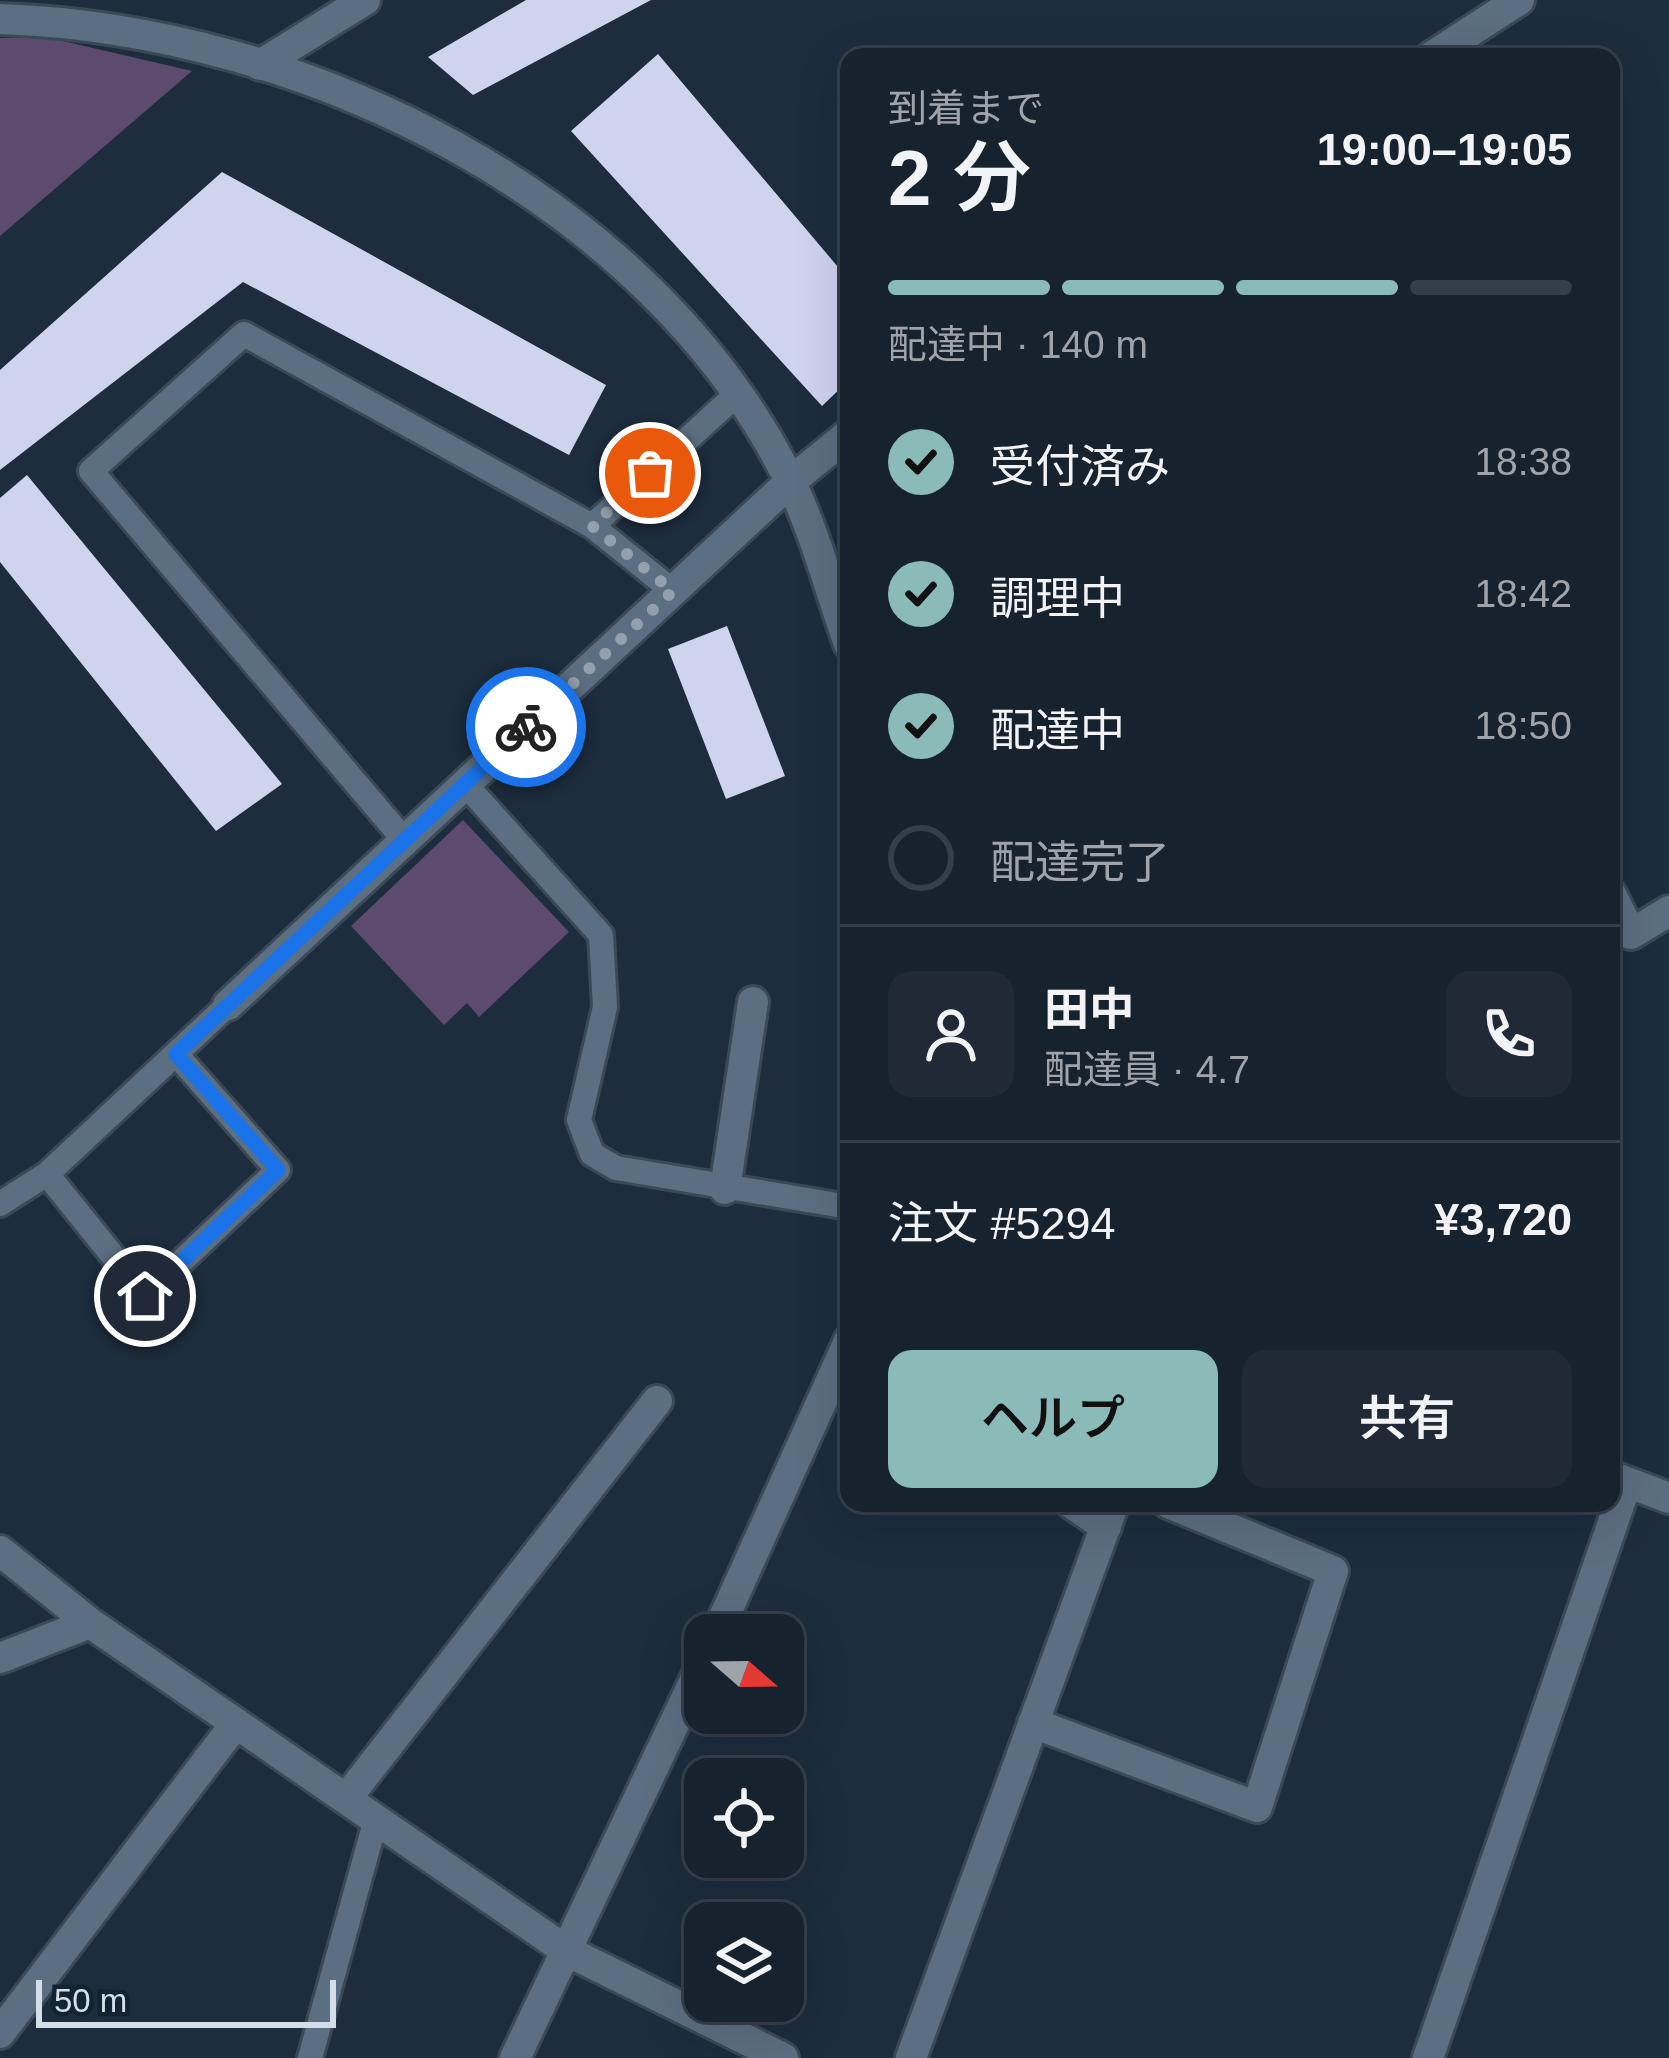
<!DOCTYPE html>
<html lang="ja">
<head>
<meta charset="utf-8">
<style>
	:root { --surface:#16222e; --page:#1f2a36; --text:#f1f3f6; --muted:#9ea4aa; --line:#353f4a; --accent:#8bbbb9 }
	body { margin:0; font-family:Helvetica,"Noto Sans JP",sans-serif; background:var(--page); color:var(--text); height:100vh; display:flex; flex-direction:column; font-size:45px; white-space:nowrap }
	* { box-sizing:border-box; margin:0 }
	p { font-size:39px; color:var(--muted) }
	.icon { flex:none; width:66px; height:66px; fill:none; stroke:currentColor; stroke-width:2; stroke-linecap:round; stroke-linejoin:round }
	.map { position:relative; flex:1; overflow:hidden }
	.panel { position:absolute; left:840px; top:48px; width:780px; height:1464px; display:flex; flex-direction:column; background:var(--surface); border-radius:24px; box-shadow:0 12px 48px #0002,0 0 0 3px var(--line) }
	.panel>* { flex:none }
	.needle { width:78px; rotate:110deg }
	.controls { position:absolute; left:684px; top:1614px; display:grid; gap:24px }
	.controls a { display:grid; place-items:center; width:120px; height:120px; border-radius:24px; background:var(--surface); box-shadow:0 12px 48px #0002,0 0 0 3px var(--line); font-size:60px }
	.scale { position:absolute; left:36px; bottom:30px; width:300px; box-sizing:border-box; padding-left:12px; border:6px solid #d3dee9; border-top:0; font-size:33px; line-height:42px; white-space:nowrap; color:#d3dee9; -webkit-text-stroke:9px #132333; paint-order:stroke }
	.pin { position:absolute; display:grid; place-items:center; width:102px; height:102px; color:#fff; margin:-51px; border:6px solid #fff; border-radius:50%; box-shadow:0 3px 12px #0007 }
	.courier { position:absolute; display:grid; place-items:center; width:120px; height:120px; margin:-60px; border:9px solid #1a73e8; border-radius:50%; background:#fff; color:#222; box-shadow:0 3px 15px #0007 }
	.head em { font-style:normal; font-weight:600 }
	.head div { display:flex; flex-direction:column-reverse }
	.head { display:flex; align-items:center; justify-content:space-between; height:204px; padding:0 48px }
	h1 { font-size:78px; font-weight:600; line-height:90px }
	.bar { display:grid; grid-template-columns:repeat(4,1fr); gap:18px 12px; align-content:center; height:144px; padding:0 48px }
	.bar i { height:15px; border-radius:9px; background:var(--line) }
	.bar .active { background:var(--accent) }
	.bar p { grid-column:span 4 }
	.line { display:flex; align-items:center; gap:30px; padding:0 48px; border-top:3px solid var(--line) }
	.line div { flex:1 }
	.round { display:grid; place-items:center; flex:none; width:126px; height:126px; border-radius:24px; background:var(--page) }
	ol { padding:0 48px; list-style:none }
	li { display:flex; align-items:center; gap:36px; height:132px }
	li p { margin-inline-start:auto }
	li .icon { padding:12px; border-radius:50%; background:var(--accent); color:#111; stroke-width:4 }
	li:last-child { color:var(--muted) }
	li i { width:66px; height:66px; border:6px solid var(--line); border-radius:50% }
	.primary-button { display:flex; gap:24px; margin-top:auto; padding:24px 48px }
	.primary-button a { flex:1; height:138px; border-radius:24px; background:var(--accent); color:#111; font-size:48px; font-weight:600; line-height:138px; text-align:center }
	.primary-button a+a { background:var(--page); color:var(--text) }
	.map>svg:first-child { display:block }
</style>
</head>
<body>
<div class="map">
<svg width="1669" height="2058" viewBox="0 0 1669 2058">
	<rect width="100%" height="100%" fill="#1d2d3e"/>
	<!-- green -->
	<path fill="#5c4b6f" d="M0,38H50L192,71L0,236Z
		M463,820L569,932L479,1017L467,1003L444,1025L351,926Z"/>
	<!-- building -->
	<path fill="#cfd4ee" d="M526,0H651L473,95L428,57Z
		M658,54L849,280V380L822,406L571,131Z
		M222,172L606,385L569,455L243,282L0,470V370Z
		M27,475L282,784L216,831L0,562V498Z
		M727,626L785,776L726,799L668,649Z"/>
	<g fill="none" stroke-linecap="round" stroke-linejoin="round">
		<!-- service casing -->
		<g stroke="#3b4957" stroke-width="30">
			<path id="service" d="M592,526L673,591
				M465,784L601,935L605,1007L579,1120L592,1154L616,1168L849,1207
				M405,841L91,471L244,334L592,526L736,395
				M47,1174L145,1296L278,1170L176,1054
				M0,1204L47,1174L228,1005
				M310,2058L376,1819"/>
		</g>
		<!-- minor casing -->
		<g stroke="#3b4957" stroke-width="36">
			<path id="minor" d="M0,19C305,29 650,198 790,481C815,532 830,591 849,644
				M1431,57L1519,0
				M260,65L365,0
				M1611,894L1631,934L1669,911
				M228,1005L790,482L849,434
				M725,1189L753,1002
				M1611,1476L1669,1498
				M1071,1503L1106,1527
				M0,1551L90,1623L567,1951L783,2058
				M716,1635L849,1341
				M0,1658L90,1623
				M1033,1723L1257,1807L1333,1571L1168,1503
				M346,1799L657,1401
				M0,2033L236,1723
				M515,2058L705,1659
				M911,2058L1114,1503
				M1428,2058L1627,1482"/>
		</g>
		<!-- service -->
		<use href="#service" stroke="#5c6e81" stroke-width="24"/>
		<!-- minor -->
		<use href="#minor" stroke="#5c6e81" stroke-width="30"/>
	</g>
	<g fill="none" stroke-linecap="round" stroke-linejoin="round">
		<!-- done -->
		<path stroke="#93a0ad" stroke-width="12" stroke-dasharray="0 21.6" d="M526,727L673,591L592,526L650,473"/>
		<!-- route -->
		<path stroke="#1a73e8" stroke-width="15" d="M145,1296L278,1170L176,1054L526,727"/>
	</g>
</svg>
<div class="controls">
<a><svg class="needle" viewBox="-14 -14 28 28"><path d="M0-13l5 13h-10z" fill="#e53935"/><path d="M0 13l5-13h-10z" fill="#9ea4aa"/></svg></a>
<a><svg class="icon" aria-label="locate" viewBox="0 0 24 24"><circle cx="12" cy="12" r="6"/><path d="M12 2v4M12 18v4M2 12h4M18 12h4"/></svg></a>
<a><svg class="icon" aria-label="layers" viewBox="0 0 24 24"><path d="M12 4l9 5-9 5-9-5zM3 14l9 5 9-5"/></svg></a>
</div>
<div class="scale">50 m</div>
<div class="pin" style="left:650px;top:473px;background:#ea580c"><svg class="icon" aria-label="bag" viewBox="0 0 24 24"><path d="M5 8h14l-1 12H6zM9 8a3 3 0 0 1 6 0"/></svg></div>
<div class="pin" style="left:145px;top:1296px;background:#1f2937"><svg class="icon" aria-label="home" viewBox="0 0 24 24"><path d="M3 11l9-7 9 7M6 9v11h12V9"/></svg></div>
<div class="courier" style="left:526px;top:727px"><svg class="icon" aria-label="bike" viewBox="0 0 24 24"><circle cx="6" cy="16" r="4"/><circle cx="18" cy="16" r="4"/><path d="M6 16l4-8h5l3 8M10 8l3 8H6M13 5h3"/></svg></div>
<section class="panel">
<div class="head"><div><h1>2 分</h1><p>到着まで</p></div><em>19:00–19:05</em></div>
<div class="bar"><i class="active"></i><i class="active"></i><i class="active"></i><i></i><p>配達中 · 140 m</p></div>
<ol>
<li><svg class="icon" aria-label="check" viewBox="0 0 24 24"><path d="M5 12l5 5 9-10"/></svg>受付済み<p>18:38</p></li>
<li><svg class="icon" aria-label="check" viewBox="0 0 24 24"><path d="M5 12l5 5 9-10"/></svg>調理中<p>18:42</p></li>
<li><svg class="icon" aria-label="check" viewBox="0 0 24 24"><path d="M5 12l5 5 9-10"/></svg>配達中<p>18:50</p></li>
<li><i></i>配達完了</li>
</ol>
<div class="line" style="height:216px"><a class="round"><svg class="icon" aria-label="person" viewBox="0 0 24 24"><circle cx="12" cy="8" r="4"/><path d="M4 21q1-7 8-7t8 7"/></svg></a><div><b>田中</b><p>配達員 · 4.7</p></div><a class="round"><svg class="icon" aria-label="phone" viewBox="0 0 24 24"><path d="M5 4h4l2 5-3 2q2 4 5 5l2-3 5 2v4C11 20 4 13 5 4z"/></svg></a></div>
<div class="line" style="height:156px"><div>注文 #5294</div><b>¥3,720</b></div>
<div class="primary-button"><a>ヘルプ</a><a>共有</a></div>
</section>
</div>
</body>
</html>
